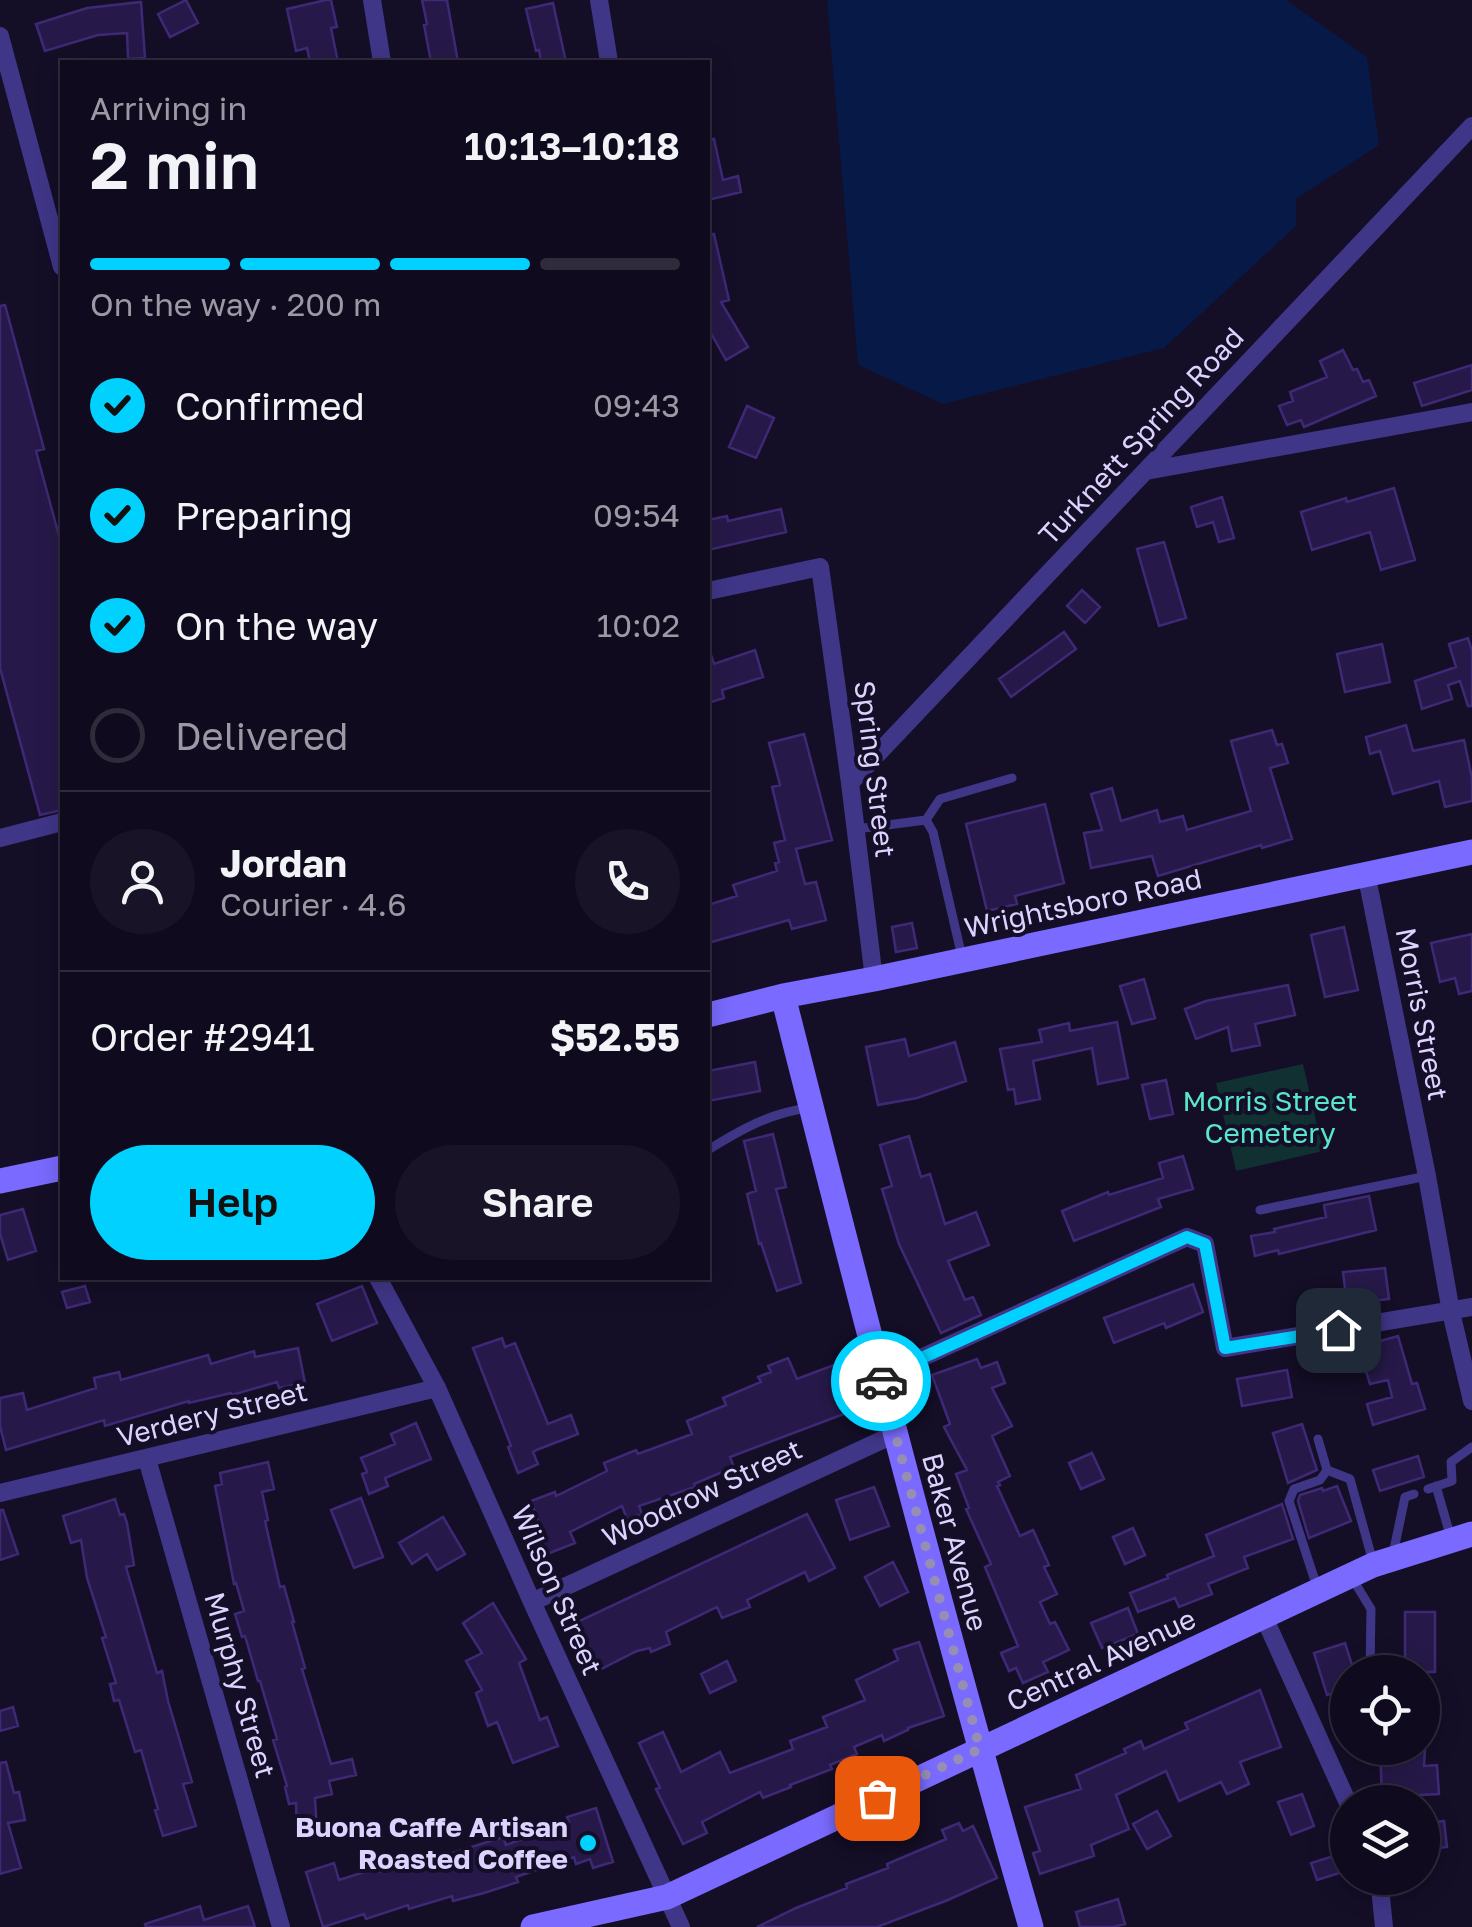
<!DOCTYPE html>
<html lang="en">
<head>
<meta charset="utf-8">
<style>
	:root { --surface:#0f0a1d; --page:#181326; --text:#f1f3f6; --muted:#9b9aa4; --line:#2f2b3b; --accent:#00d1fe }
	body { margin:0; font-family:"Golos Text",sans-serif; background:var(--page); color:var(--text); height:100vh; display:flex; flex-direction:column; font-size:38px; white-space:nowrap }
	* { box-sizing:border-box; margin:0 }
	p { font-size:32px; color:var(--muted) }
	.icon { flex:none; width:55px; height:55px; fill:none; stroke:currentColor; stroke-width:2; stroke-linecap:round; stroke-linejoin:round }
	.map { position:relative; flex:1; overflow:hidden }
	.sheet { position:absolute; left:60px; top:60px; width:650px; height:1220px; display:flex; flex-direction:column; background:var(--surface); border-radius:0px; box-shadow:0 5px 25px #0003,0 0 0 2px var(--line) }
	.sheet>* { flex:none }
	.buttons { position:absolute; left:1330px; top:1655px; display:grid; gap:20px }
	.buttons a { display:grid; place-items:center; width:110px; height:110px; border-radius:50%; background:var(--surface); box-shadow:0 5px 25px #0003,0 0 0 2px var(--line); font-size:50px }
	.pin { position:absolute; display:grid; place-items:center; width:85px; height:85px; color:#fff; margin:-42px; border-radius:20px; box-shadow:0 5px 15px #0006 }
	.courier { position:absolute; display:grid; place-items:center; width:100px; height:100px; margin:-50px; border:8px solid #00d1fe; border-radius:50%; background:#fff; color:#222; box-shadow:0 2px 12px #0007 }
	.head em { font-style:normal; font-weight:600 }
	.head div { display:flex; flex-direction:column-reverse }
	.head { display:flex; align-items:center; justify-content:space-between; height:170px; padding:0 30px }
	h1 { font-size:65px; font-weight:600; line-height:75px }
	.bar { display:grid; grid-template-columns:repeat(4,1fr); gap:15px 10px; align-content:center; height:120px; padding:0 30px }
	.bar i { height:12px; border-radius:8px; background:var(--line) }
	.bar .active { background:var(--accent) }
	.bar p { grid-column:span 4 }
	.line { display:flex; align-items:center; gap:25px; padding:0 30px; border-top:2px solid var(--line) }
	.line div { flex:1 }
	.round { display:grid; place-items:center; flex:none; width:105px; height:105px; border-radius:52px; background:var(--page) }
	ol { padding:0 30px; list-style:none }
	li { display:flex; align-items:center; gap:30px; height:110px }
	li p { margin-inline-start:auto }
	li .icon { padding:10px; border-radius:50%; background:var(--accent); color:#111; stroke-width:4 }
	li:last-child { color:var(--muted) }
	li i { width:55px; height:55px; border:5px solid var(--line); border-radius:50% }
	.action { display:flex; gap:20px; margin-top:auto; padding:20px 30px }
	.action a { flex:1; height:115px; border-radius:60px; background:var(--accent); color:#111; font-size:40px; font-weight:600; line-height:115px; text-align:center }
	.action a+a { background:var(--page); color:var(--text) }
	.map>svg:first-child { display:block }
</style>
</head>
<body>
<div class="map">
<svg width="1472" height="1927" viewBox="0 0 1472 1927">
	<rect width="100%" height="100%" fill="#140e27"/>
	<!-- green -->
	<path fill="#103031" d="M1303,1064L1323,1151L1236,1171L1216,1083Z"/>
	<!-- water -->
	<path fill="#071946" d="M827,0H1286L1367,57L1379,145L1296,199V226L1164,348L943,404L858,365Z"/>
	<!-- building -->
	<path fill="#261949" stroke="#3f2976" stroke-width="2.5" d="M186,0L198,23L170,37L158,14Z
		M326,0H331L337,27L331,28L338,62H310L307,48L296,51L287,9Z
		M422,0H447L458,62H431L424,25L427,24Z
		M141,2L145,58L128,59L127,33L98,35L45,51L36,24L87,8Z
		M553,3L566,62H541L539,50L536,51L526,9Z
		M714,139L723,180L738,176L741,192L708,200V140Z
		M714,234L729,300L721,302L748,347L726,360L708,328V235Z
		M5,305L44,449L36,451L62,547V810L40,815L0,668V306Z
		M1343,350L1353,370L1357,369L1363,382L1369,380L1376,396L1304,427L1301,420L1287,425L1279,406L1293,401L1290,392L1327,377L1320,361Z
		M1472,365V390L1422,406L1414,383Z
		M747,406L774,418L756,458L729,447Z
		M1394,488L1415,560L1381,570L1370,532L1312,550L1301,512L1346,498L1347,502Z
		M1222,497L1234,538L1219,542L1213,522L1197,527L1191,507Z
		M781,509L786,532L708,550V520L727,516L728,521Z
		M1164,542L1186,618L1159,626L1137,549Z
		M1082,590L1100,607L1085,623L1067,606Z
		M1064,632L1076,649L1011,697L999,679Z
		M1468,638L1472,651V706H1468L1460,681L1448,685L1452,699L1422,709L1415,681L1456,667L1449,644Z
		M1382,644L1390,682L1345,692L1337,654Z
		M755,650L763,677L722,690L724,698L708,703V656L711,655L714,664Z
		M1406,725L1413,751L1464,740L1472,778V801L1445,807L1439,781L1393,794L1380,751L1370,754L1366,737Z
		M1272,730L1277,745L1282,744L1288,763L1270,768L1292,839L1262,848L1261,845L1158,876L1152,856L1091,868L1084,833L1102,830L1091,794L1112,788L1121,821L1157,810L1160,822L1183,816L1187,830L1251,811L1231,741Z
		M804,734L832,840L796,849L805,884L816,882L826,920L792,929L789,920L708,943V905L737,896L733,885L777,871L775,863L779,862L774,843L785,840L772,787L780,785L769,743Z
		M1045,804L1064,883L1015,896L1017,904L987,911L966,824Z
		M912,923L917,948L896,952L892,927Z
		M1344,927L1358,990L1325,997L1311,935Z
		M1472,934V991L1459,994L1455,978L1440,982L1431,943Z
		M1144,979L1155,1018L1132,1024L1120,986Z
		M1288,985L1295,1015L1255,1024L1260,1045L1232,1051L1228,1027L1196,1039L1185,1009L1206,1001Z
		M1117,1022L1128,1078L1098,1084L1092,1048L1033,1061L1040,1099L1016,1104L1014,1089L1008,1090L1000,1049L1042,1042L1039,1030L1069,1023L1070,1031Z
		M905,1039L909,1056L955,1042L966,1081L917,1098L878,1105L866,1047Z
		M755,1062L760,1091L708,1101V1071Z
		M1166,1080L1173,1114L1150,1119L1142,1085Z
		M773,1134L786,1187L776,1189L801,1283L777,1291L761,1243L759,1244L747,1194L756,1191L744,1141Z
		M909,1136L921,1177L930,1174L945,1224L976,1212L989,1245L948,1261L965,1300L973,1297L981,1315L941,1333L899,1244L882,1189L892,1186L880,1145Z
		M1183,1156L1193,1189L1158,1199L1161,1207L1074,1241L1062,1211L1108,1192L1109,1195L1163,1178L1159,1163Z
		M1369,1196L1376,1230L1279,1254L1278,1250L1255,1256L1251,1236L1275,1232L1274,1229L1326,1217L1324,1205Z
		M23,1209L36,1251L8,1260L0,1234V1215Z
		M1385,1268L1389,1299L1347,1304L1343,1272Z
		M1193,1284L1203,1312L1166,1328L1164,1323L1114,1343L1104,1318Z
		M85,1286L90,1302L67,1308L62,1292Z
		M362,1286L377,1323L332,1341L317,1304Z
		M1398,1336L1412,1384L1417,1383L1425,1409L1373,1425L1367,1404L1392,1397L1388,1380L1370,1384L1358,1347Z
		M502,1338L505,1347L515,1343L548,1424L571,1415L578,1434L539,1449L533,1452L538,1464L518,1473L508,1447L511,1446L473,1348Z
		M298,1348L305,1383L279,1388L277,1382L232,1395L231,1393L189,1403V1401L105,1426L104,1420L6,1450L0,1426V1398L23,1393L27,1410L96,1388L94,1378L119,1372L121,1380L208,1355L211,1364L254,1351L255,1357Z
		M788,1358L797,1379L847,1360L865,1406L730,1457L734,1467L694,1484L695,1487L639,1506L642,1514L627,1519L622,1506L570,1532L575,1543L545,1555L535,1531L541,1529L531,1501L555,1492L556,1496L607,1471L604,1463L636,1450L638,1454L692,1434L687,1421L726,1405L723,1398L761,1382L758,1377L771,1372L768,1366Z
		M977,1359L981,1368L997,1362L1005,1383L992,1388L1012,1426L992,1436L1010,1476L998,1482L1000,1485L997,1486L1020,1536L1033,1530L1049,1565L1044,1567L1057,1594L1040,1602L1050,1624L1055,1622L1069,1650L1043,1662L1048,1672L1023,1683L1016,1668L1009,1671L1001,1653L1018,1646L985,1567L991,1564L966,1509L969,1508L956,1474L967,1470L944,1427L950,1424L932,1375Z
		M1287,1370L1292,1397L1242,1406L1237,1379Z
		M416,1423L431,1459L385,1478L388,1486L369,1494L362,1474L367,1472L361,1458L395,1444L391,1434Z
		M1302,1424L1317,1470L1288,1483L1273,1433Z
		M1092,1453L1104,1479L1081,1489L1069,1463Z
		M1418,1456L1424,1477L1380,1491L1373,1470Z
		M268,1462L274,1489L262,1492L268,1520L265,1521L280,1587L284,1586L294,1622H292L305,1668L302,1669L331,1764L352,1759L356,1775L329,1781L332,1794L315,1798L317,1831L297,1832L296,1803L289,1804L285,1787L287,1786L273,1740L277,1739L260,1681H258L245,1636L242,1637L235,1614L244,1611L236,1583L234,1584L215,1486L222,1484L220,1473Z
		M1337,1486L1351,1521L1309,1538L1298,1501L1300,1495L1322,1488L1323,1491Z
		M874,1487L889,1526L850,1540L836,1500Z
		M361,1498L383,1557L354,1568L331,1510Z
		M115,1499L120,1515L124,1514L127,1523L134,1565L126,1567L157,1673L162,1671L168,1701L192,1782L183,1784L196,1826L163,1836L155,1810L158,1809L141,1750L135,1752L119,1700L114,1701L110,1684L116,1683L102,1638L106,1637L87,1578L81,1540L71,1543L63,1516Z
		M1282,1504L1293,1539L1244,1557L1248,1568L1208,1584L1212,1594L1179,1607L1175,1598L1138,1612L1130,1593L1168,1578L1167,1575L1214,1556L1206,1535Z
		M0,1510H3L18,1554L0,1560Z
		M807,1514L835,1568L809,1581L805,1572L747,1600L750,1607L722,1618L717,1607L666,1632L670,1644L651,1652L650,1648L637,1651L599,1670L575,1623Z
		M443,1517L465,1554L437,1570L427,1554L412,1564L399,1543Z
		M1133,1528L1145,1555L1125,1564L1113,1537Z
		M893,1562L908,1592L880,1606L865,1577Z
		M493,1603L526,1659L519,1663L540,1720L547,1717L558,1746L513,1763L497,1722L488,1726L476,1693L482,1690L466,1661L482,1653L463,1623Z
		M1128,1608L1138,1634L1102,1648L1091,1623Z
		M1405,1612H1435V1672H1405Z
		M919,1642L944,1716L908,1728V1730L884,1741L882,1735L854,1747L857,1754L830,1765L832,1769L790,1785L791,1787L763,1798L760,1792L702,1822L707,1833L683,1844L656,1789L660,1788L639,1743L663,1732L681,1772L720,1752L730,1773L793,1749L790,1741L827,1727L823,1717L865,1700L856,1680L898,1660L894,1650Z
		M1345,1643L1354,1671L1348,1672V1689L1327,1695L1314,1653Z
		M727,1661L736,1681L710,1693L701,1674Z
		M1260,1690L1281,1747L1240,1762L1249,1784L1227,1794L1221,1782L1179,1801L1166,1771L1116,1795L1129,1829L1091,1845L1094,1856L1040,1874L1033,1853L1040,1851L1025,1807L1081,1789L1076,1775L1126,1753L1124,1749L1141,1741L1144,1749L1188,1729L1185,1723Z
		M13,1707L18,1726L0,1731V1711Z
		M1380,1748H1425L1424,1766L1437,1765L1439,1794L1382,1797Z
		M6,1762L14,1793L19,1792L25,1820L8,1823L21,1868L0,1874V1763Z
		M1302,1794L1314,1826L1291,1835L1278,1802Z
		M596,1808L613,1862L593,1868L590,1859L576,1864L574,1857L516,1877L518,1882L484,1893L453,1901L452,1896L409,1909L408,1905L366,1919L364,1914L323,1927L306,1872L334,1863L339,1880L377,1868L378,1872L425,1857L427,1861L503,1837L506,1845L569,1822L567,1817Z
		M1157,1811L1171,1836L1147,1849L1133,1824Z
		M1444,1821L1447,1847L1422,1850V1824Z
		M959,1823L963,1831L973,1826L997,1878L948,1900L877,1927H757L796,1908L847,1888L846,1884L888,1868L887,1864L946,1839L942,1830Z
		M1337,1855L1343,1872L1317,1880L1311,1863Z
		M1118,1899L1125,1924L1113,1927H1080L1076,1912Z
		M200,1906L204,1920L248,1906L255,1927H146L145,1924Z"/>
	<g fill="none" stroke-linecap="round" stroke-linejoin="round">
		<!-- lane -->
		<path stroke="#403688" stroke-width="9" d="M926,820L933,832L962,957
			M856,829L926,820L940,799L1012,778
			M708,1150C740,1130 770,1113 808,1108
			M1260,1210L1427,1176
			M1318,1439L1327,1470L1350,1479L1373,1562
			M1436,1486L1451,1538
			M1428,1489L1452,1481L1451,1462L1472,1447
			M1393,1554L1405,1497L1414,1494
			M1352,1578L1371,1609L1370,1672
			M1318,1590L1289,1501L1294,1489L1320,1480L1327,1470"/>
		<!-- street -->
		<path stroke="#403688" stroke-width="18" d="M372,0L382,62
			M599,0L609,62
			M0,36L62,267
			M1146,471L1472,412
			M708,591L820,567L850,783L874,979
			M850,783L1472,126
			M0,838L62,822
			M1366,873L1427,1176L1451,1312L1472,1401
			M378,1278L437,1388L532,1602L681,1927
			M879,1377L1187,1237L1205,1244L1225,1348L1472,1307
			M147,1459L281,1927
			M0,1493L437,1388
			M532,1602L895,1434
			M1264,1617L1348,1803
			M1379,1878L1384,1927"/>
		<!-- secondary -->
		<path stroke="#7a6aff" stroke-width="25" d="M783,996C862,1308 942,1619 1031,1927
			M708,1015L783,996L874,979L1472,852
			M0,1181L62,1168
			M533,1927L667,1897L1373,1565L1472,1534"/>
	</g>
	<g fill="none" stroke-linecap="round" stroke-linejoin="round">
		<!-- done -->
		<path stroke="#968eb3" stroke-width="10" stroke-dasharray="0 18" d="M877,1798L980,1749L881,1381"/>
		<!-- route -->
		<path stroke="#00d1fe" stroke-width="12" d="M881,1381L880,1377L1187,1237L1205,1244L1225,1348L1338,1330"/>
	</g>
	<!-- markers -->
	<circle fill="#00d1fe" stroke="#140e27" stroke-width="4" cx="588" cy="1843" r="10"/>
	<g text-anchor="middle" stroke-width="8" stroke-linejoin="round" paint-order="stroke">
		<!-- street labels -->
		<g font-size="28" fill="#dcd3ff" stroke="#140e27">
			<text transform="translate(1141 436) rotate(-47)" y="10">Turknett Spring Road</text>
			<text transform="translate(875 769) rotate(83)" y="10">Spring Street</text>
			<text transform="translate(1083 903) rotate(-12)" y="10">Wrightsboro Road</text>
			<text transform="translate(1422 1014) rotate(79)" y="10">Morris Street</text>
			<text transform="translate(212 1414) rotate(-14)" y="10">Verdery Street</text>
			<text transform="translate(702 1493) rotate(-25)" y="10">Woodrow Street</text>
			<text transform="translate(955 1542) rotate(75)" y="10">Baker Avenue</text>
			<text transform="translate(557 1590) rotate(66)" y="10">Wilson Street</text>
			<text transform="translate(1101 1660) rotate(-25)" y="10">Central Avenue</text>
			<text transform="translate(240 1685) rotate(74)" y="10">Murphy Street</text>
		</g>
		<!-- park labels -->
		<g font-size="28" fill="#58e6ce" stroke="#140e27">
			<text x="1270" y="1111">Morris Street<tspan x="1270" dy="32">Cemetery</tspan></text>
		</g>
		<!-- poi labels -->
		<g font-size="28" font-weight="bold" fill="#dcd3ff" stroke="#140e27" text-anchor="end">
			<text x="568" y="1837">Buona Caffe Artisan<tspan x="568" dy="32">Roasted Coffee</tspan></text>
		</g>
	</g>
</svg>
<div class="buttons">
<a><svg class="icon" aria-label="locate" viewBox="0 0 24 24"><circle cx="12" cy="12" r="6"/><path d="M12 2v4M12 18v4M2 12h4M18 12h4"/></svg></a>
<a><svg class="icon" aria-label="layers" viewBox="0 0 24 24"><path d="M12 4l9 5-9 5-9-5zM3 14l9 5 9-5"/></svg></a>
</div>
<div class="pin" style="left:877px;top:1798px;background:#ea580c"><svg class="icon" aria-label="bag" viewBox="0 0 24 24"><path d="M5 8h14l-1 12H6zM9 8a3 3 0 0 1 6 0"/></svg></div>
<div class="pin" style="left:1338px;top:1330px;background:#1f2937"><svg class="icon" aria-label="home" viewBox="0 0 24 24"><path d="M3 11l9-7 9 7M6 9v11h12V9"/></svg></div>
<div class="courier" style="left:881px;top:1381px"><svg class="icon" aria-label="car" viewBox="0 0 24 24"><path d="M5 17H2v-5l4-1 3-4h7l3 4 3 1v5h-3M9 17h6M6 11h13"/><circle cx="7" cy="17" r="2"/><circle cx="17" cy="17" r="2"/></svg></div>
<section class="sheet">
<div class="head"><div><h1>2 min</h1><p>Arriving in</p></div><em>10:13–10:18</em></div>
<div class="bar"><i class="active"></i><i class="active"></i><i class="active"></i><i></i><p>On the way · 200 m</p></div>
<ol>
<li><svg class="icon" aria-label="check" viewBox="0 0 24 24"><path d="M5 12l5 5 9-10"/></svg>Confirmed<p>09:43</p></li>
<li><svg class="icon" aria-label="check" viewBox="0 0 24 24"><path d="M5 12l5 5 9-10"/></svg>Preparing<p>09:54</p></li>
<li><svg class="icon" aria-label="check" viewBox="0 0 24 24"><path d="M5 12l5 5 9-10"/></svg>On the way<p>10:02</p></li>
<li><i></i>Delivered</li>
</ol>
<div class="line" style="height:180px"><a class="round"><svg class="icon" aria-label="person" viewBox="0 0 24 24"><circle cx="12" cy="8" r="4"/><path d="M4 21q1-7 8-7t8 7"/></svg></a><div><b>Jordan</b><p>Courier · 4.6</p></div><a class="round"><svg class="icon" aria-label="phone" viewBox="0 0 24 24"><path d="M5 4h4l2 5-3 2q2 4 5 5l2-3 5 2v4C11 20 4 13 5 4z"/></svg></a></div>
<div class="line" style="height:130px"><div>Order #2941</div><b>$52.55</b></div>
<div class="action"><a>Help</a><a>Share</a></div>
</section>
</div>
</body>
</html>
